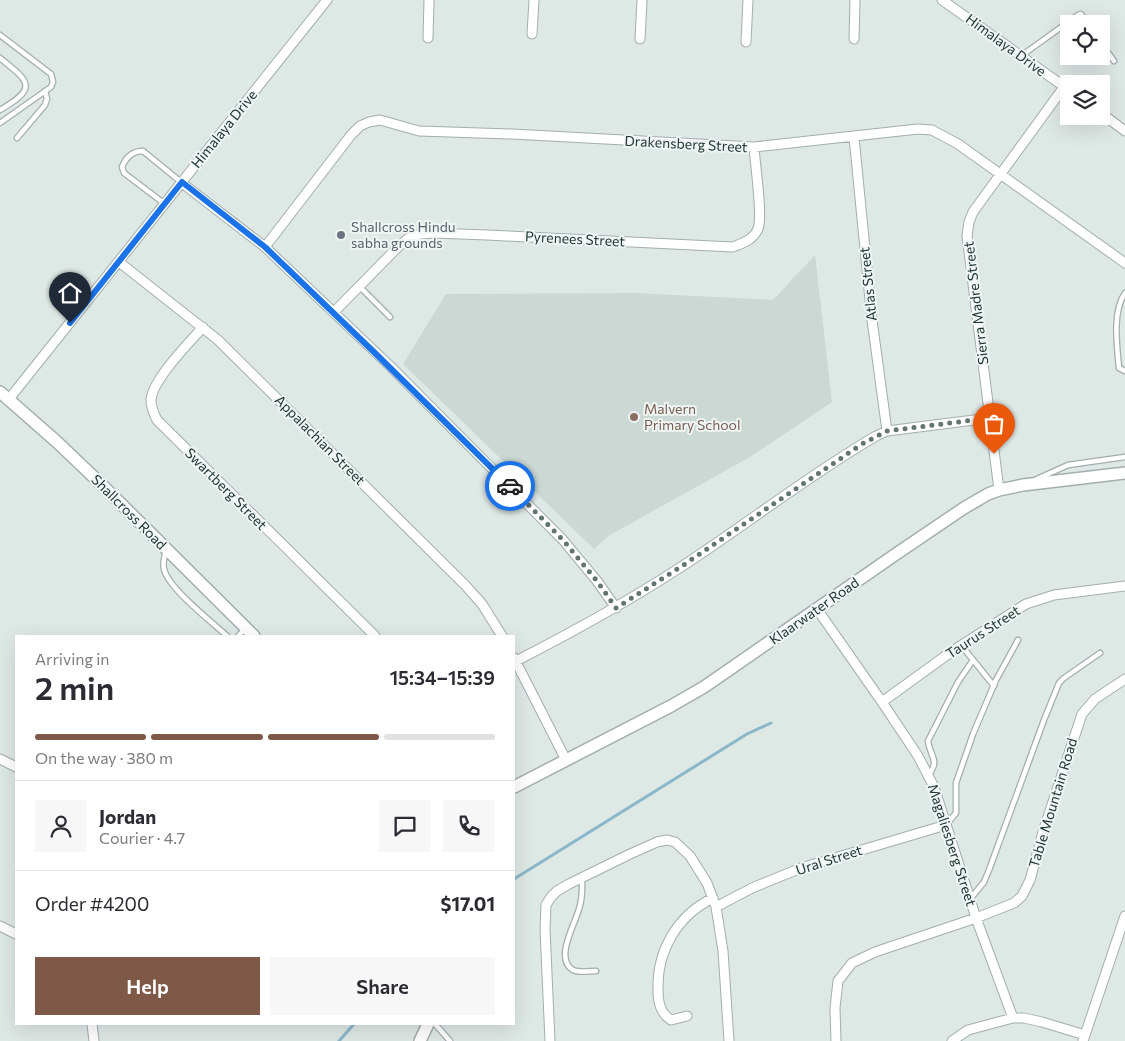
<!DOCTYPE html>
<html lang="en">
<head>
<meta charset="utf-8">
<style>
	:root { --surface:#fff; --page:#f7f7f7; --text:#2b2b33; --muted:#7c7c81; --line:#e1e1e2; --accent:#7e5947 }
	body { margin:0; font-family:Commissioner,sans-serif; background:var(--page); color:var(--text); height:100vh; display:flex; flex-direction:column; font-size:19px; white-space:nowrap }
	* { box-sizing:border-box; margin:0 }
	p { font-size:16px; color:var(--muted) }
	.icon { flex:none; width:28px; height:28px; fill:none; stroke:currentColor; stroke-width:2; stroke-linecap:round; stroke-linejoin:round }
	.map { position:relative; flex:1; overflow:hidden }
	.panel { position:absolute; left:15px; top:635px; width:500px; height:390px; display:flex; flex-direction:column; background:var(--surface); border-radius:0px; box-shadow:0 5px 20px #0002 }
	.panel>* { flex:none }
	.controls { position:absolute; left:1060px; top:15px; display:grid; gap:10px }
	.controls a { display:grid; place-items:center; width:50px; height:50px; border-radius:0px; background:var(--surface); box-shadow:0 5px 20px #0002; font-size:25px }
	.pin { position:absolute; display:grid; place-items:center; width:42px; height:42px; color:#fff; margin:-51px -21px; border-radius:50% 50% 50% 0; rotate:-45deg; box-shadow:0 0 5px #0007 }
	.pin .icon { rotate:45deg }
	.courier { position:absolute; display:grid; place-items:center; width:50px; height:50px; margin:-25px; border:4px solid #1a73e8; border-radius:50%; background:#fff; color:#222; box-shadow:0 1px 6px #0007 }
	.head em { font-style:normal; font-weight:600 }
	.head div { display:flex; flex-direction:column-reverse }
	.head { display:flex; align-items:center; justify-content:space-between; height:85px; padding:0 20px }
	h1 { font-size:32px; font-weight:600; line-height:38px }
	.bar { display:grid; grid-template-columns:repeat(4,1fr); gap:8px 5px; align-content:center; height:60px; padding:0 20px }
	.bar i { height:6px; border-radius:4px; background:var(--line) }
	.bar .current { background:var(--accent) }
	.bar p { grid-column:span 4 }
	.line { display:flex; align-items:center; gap:12px; padding:0 20px; border-top:1px solid var(--line) }
	.line div { flex:1 }
	.round { display:grid; place-items:center; flex:none; width:52px; height:52px; border-radius:0px; background:var(--page) }
	.button { display:flex; gap:10px; margin-top:auto; padding:10px 20px }
	.button a { flex:1; height:58px; border-radius:0px; background:var(--accent); color:#fff; font-size:20px; font-weight:600; line-height:58px; text-align:center }
	.button a+a { background:var(--page); color:var(--text) }
	.map>svg:first-child { display:block }
</style>
</head>
<body>
<div class="map">
<svg width="1125" height="1041" viewBox="0 0 1125 1041">
	<rect width="100%" height="100%" fill="#dee8e5"/>
	<!-- built -->
	<path fill="#ccd8d4" d="M815,255L832,402L750,457L610,535L594,549L403,364L446,294L635,293L773,300Z"/>
	<g fill="none" stroke-linecap="round" stroke-linejoin="round">
		<!-- stream -->
		<path stroke="#8ab7c9" stroke-width="3" d="M514,879L747,734L771,723
			M339,1041L354,1024"/>
		<!-- service casing -->
		<g stroke="#a2afac" stroke-width="7">
			<path id="service" d="M0,35L51,74L53,82L51,87L0,123
				M1101,43L1114,61
				M1021,56L1078,15L1081,14L1088,24
				M0,58C30,82 38,88 0,110
				M17,138L45,105L47,99L45,91
				M165,204L124,173L122,167C126,157 132,151 143,151L181,182
				M359,286L390,317
				M1125,293C1112,312 1117,346 1119,368L1125,371
				M1037,479L1068,465L1125,457
				M166,550C165,556 162,563 164,569C168,588 212,622 227,636
				M238,636L245,629
				M961,645L994,686
				M929,775C940,759 930,757 928,741L958,682L973,660
				M946,825L956,813V783L973,734L996,680L1018,640
				M582,878C582,888 583,898 579,909C575,924 554,959 573,970C579,973 589,971 596,971
				M971,898L984,882L989,870L1044,720L1059,683L1064,678L1100,653
				M435,1024L450,1041"/>
		</g>
		<!-- minor casing -->
		<g stroke="#a2afac" stroke-width="11">
			<path id="minor" d="M942,0L1069,90
				M532,34L534,0
				M428,38L429,0
				M640,39L642,0
				M854,39L855,0
				M746,42L748,0
				M1101,113L1125,131
				M854,137L872,320L887,431
				M182,183L265,247L391,367L563,540L597,581L616,608
				M265,247L351,135L360,126L369,122L380,120L419,131L512,134L754,147L918,129L932,130L958,144L1125,263
				M119,262L218,340L465,585L482,604L502,636
				M334,312L395,250L407,239L420,234L434,233L487,235L733,247C743,243 753,240 758,229C763,216 755,164 754,147
				M203,327C189,343 151,381 151,401C151,408 154,414 157,420L375,636
				M9,399L327,0
				M999,490L971,268L967,236L969,222L973,212L1064,87
				M817,609L882,702L918,756L934,787L976,918L1013,1018
				M514,658L566,760
				M514,662C571,633 627,602 681,567C747,524 809,475 876,436L887,431L990,418
				M882,702L951,652L1026,604L1054,595L1125,586
				M0,759L16,767
				M716,907L752,888L801,868L946,825
				M0,926L16,934
				M687,1016L671,1020C660,1013 658,1002 658,989C657,950 678,915 713,898
				M92,1024L94,1041
				M550,1041L545,929L546,905L551,897L557,891L569,884L628,855L657,842L667,840L675,842L690,856L707,883L716,907L723,951L729,1041
				M836,1041L835,1008L838,981L852,963L875,952L976,918L1014,903L1022,896L1030,880L1043,832L1082,714L1095,699L1125,679
				M952,1041L968,1030L1013,1018H1024L1042,1022L1085,1035
				M1083,1041L1125,916"/>
		</g>
		<!-- tertiary casing -->
		<g stroke="#a2afac" stroke-width="14">
			<path id="tertiary" d="M0,392L57,442L101,484L254,636
				M514,787L671,706L704,687L899,552L964,508L988,494L999,490L1023,485L1125,473
				M420,1041L428,1024"/>
		</g>
		<!-- service -->
		<use href="#service" stroke="#fff" stroke-width="4.5"/>
		<!-- minor -->
		<use href="#minor" stroke="#fff" stroke-width="9"/>
		<!-- tertiary -->
		<use href="#tertiary" stroke="#fff" stroke-width="11"/>
	</g>
	<g fill="none" stroke-linecap="round" stroke-linejoin="round">
		<!-- done -->
		<path stroke="#637471" stroke-width="5" stroke-dasharray="0 9" d="M510,486L563,540L597,581L616,608L682,566L862,444L887,431L990,418L994,454"/>
		<!-- route -->
		<path stroke="#1a73e8" stroke-width="6" d="M70,323L182,182L265,247L376,354L510,486"/>
	</g>
	<!-- markers -->
	<circle fill="#6b7280" stroke="#eef5f2" stroke-width="2" cx="341" cy="235" r="5"/>
	<circle fill="#8d6e63" stroke="#eef5f2" stroke-width="2" cx="634" cy="417" r="5"/>
	<g text-anchor="middle" stroke-width="4" stroke-linejoin="round" paint-order="stroke">
		<!-- street labels -->
		<g font-size="14" fill="#213633" stroke="#eef5f2">
			<text transform="translate(1006 45) rotate(36)" y="5">Himalaya Drive</text>
			<text transform="translate(224 129) rotate(-51)" y="5">Himalaya Drive</text>
			<text transform="translate(686 144) rotate(3)" y="5">Drakensberg Street</text>
			<text transform="translate(575 239) rotate(3)" y="5">Pyrenees Street</text>
			<text transform="translate(868 284) rotate(-96)" y="5">Atlas Street</text>
			<text transform="translate(976 303) rotate(-97)" y="5">Sierra Madre Street</text>
			<text transform="translate(320 440) rotate(45)" y="5">Appalachian Street</text>
			<text transform="translate(226 489) rotate(45)" y="5">Swartberg Street</text>
			<text transform="translate(129 512) rotate(45)" y="5">Shallcross Road</text>
			<text transform="translate(814 611) rotate(-35)" y="5">Klaarwater Road</text>
			<text transform="translate(983 632) rotate(-33)" y="5">Taurus Street</text>
			<text transform="translate(1053 803) rotate(-73)" y="5">Table Mountain Road</text>
			<text transform="translate(952 845) rotate(72)" y="5">Magaliesberg Street</text>
			<text transform="translate(829 860) rotate(-18)" y="5">Ural Street</text>
		</g>
		<!-- worship labels -->
		<g font-size="14" fill="#5b616d" stroke="#eef5f2" text-anchor="start">
			<text x="351" y="232">Shallcross Hindu<tspan x="351" dy="16">sabha grounds</tspan></text>
		</g>
		<!-- education labels -->
		<g font-size="14" fill="#785e54" stroke="#eef5f2" text-anchor="start">
			<text x="644" y="414">Malvern<tspan x="644" dy="16">Primary School</tspan></text>
		</g>
	</g>
</svg>
<div class="controls">
<a><svg class="icon" aria-label="locate" viewBox="0 0 24 24"><circle cx="12" cy="12" r="6"/><path d="M12 2v4M12 18v4M2 12h4M18 12h4"/></svg></a>
<a><svg class="icon" aria-label="layers" viewBox="0 0 24 24"><path d="M12 4l9 5-9 5-9-5zM3 14l9 5 9-5"/></svg></a>
</div>
<div class="pin" style="left:994px;top:454px;background:#ea580c"><svg class="icon" aria-label="bag" viewBox="0 0 24 24"><path d="M5 8h14l-1 12H6zM9 8a3 3 0 0 1 6 0"/></svg></div>
<div class="pin" style="left:70px;top:323px;background:#1f2937"><svg class="icon" aria-label="home" viewBox="0 0 24 24"><path d="M3 11l9-7 9 7M6 9v11h12V9"/></svg></div>
<div class="courier" style="left:510px;top:486px"><svg class="icon" aria-label="car" viewBox="0 0 24 24"><path d="M5 17H2v-5l4-1 3-4h7l3 4 3 1v5h-3M9 17h6M6 11h13"/><circle cx="7" cy="17" r="2"/><circle cx="17" cy="17" r="2"/></svg></div>
<section class="panel">
<div class="head"><div><h1>2 min</h1><p>Arriving in</p></div><em>15:34–15:39</em></div>
<div class="bar"><i class="current"></i><i class="current"></i><i class="current"></i><i></i><p>On the way · 380 m</p></div>
<div class="line" style="height:90px"><a class="round"><svg class="icon" aria-label="person" viewBox="0 0 24 24"><circle cx="12" cy="8" r="4"/><path d="M4 21q1-7 8-7t8 7"/></svg></a><div><b>Jordan</b><p>Courier · 4.7</p></div><a class="round"><svg class="icon" aria-label="chat" viewBox="0 0 24 24"><path d="M4 5h16v11H9l-5 4z"/></svg></a><a class="round"><svg class="icon" aria-label="phone" viewBox="0 0 24 24"><path d="M5 4h4l2 5-3 2q2 4 5 5l2-3 5 2v4C11 20 4 13 5 4z"/></svg></a></div>
<div class="line" style="height:65px"><div>Order #4200</div><b>$17.01</b></div>
<div class="button"><a>Help</a><a>Share</a></div>
</section>
</div>
</body>
</html>
